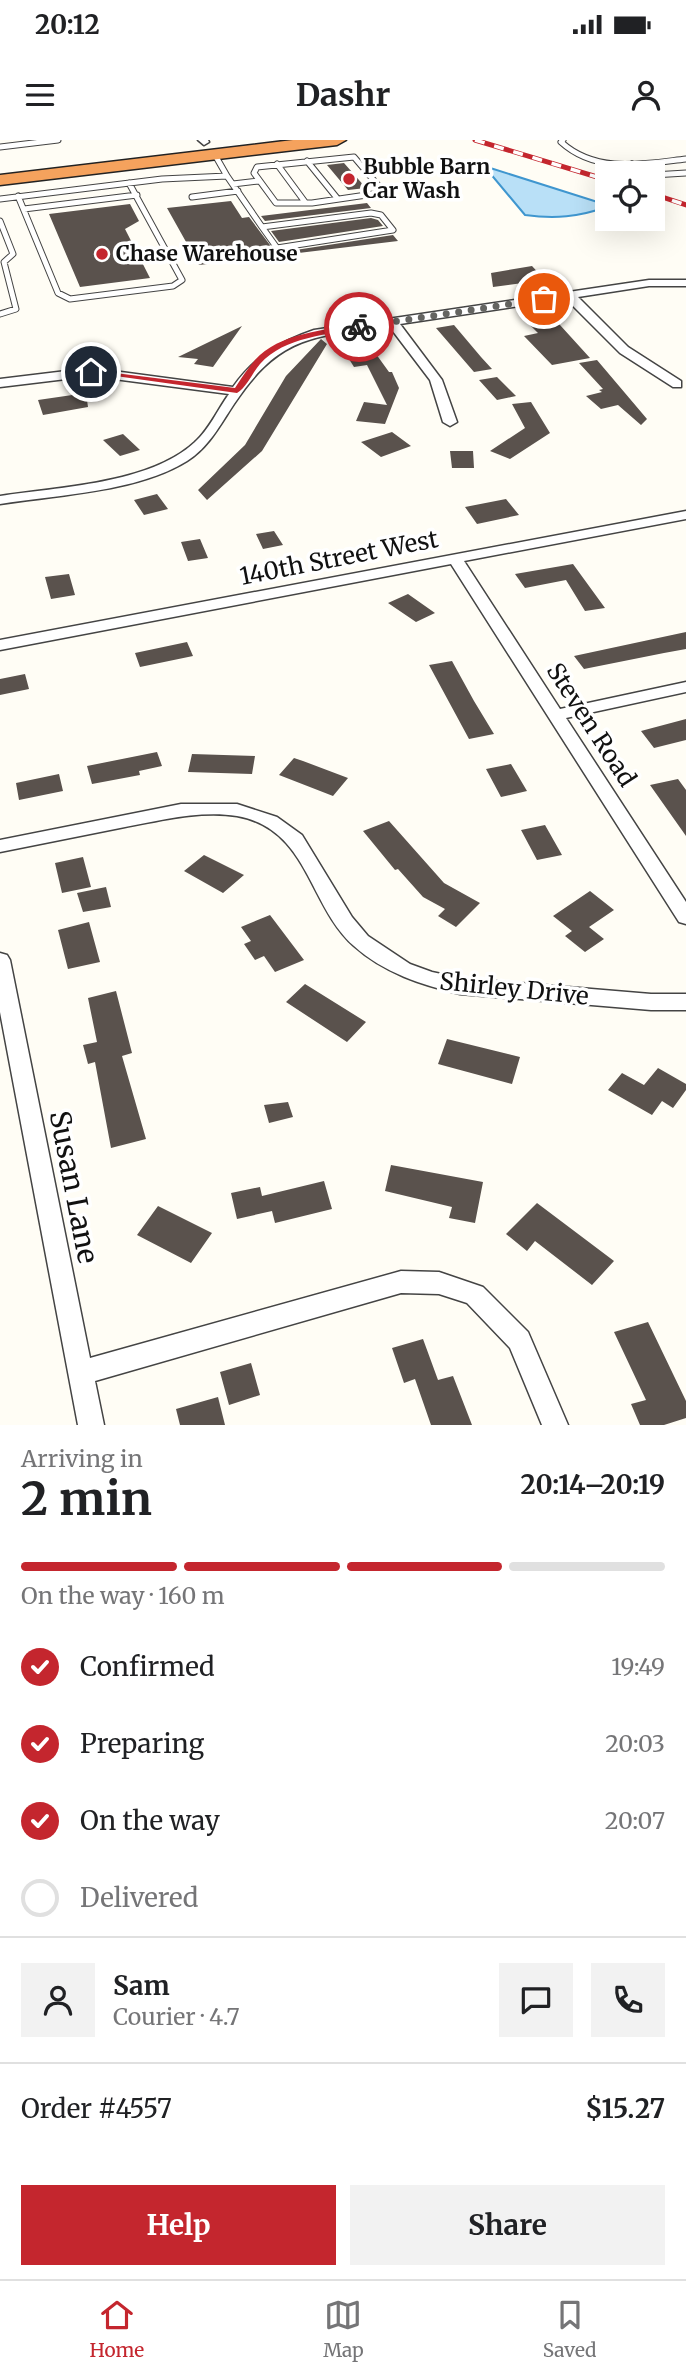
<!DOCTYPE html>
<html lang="en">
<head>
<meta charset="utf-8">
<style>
	:root { --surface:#fff; --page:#f2f2f2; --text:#202124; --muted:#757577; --line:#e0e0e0; --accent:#c4262e }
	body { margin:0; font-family:Merriweather,serif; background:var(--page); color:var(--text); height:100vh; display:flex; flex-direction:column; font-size:26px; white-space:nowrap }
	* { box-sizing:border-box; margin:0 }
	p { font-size:23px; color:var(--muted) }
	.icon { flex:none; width:38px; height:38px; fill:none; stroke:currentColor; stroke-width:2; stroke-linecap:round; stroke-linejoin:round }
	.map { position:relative; height:1285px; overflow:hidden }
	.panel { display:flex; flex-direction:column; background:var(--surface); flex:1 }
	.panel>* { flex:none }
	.tools { position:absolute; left:595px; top:21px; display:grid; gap:14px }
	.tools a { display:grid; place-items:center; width:70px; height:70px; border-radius:0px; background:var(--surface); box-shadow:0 7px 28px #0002; font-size:35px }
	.pin { position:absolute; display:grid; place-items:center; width:60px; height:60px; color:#fff; margin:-30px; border:4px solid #fff; border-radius:50%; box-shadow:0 2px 7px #0007 }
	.courier { position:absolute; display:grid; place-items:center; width:70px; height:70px; margin:-35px; border:5px solid #c4262e; border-radius:50%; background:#fff; color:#222; box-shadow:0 2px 9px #0007 }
	.head em { font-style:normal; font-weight:700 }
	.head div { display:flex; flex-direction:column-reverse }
	.head { display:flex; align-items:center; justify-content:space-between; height:119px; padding:0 21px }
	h1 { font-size:46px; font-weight:700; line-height:52px }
	.bar { display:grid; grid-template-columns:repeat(4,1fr); gap:10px 7px; align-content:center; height:84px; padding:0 21px }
	.bar i { height:9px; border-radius:5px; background:var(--line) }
	.bar .selected { background:var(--accent) }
	.bar p { grid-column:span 4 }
	.line { display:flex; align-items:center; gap:18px; padding:0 21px; border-top:2px solid var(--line) }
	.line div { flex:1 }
	.round { display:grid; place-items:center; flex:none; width:74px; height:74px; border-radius:0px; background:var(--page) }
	ol { padding:0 21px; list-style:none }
	li { display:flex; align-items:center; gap:21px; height:77px }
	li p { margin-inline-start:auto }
	li .icon { padding:7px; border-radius:50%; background:var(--accent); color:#fff; stroke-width:4 }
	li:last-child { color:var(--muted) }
	li i { width:38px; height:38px; border:4px solid var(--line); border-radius:50% }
	.cta { display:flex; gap:14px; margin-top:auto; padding:14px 21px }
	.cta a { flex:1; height:80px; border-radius:0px; background:var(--accent); color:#fff; font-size:28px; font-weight:700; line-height:80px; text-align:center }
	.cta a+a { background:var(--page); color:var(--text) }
	.status { display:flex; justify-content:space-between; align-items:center; height:49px; padding:0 35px; background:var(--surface); direction:ltr }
	.status svg { height:19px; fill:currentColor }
	header { display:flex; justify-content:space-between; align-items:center; height:91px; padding:0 21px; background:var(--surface); font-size:32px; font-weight:700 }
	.tab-bar { display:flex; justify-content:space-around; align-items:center; height:98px; border-top:2px solid var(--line); background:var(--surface); font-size:19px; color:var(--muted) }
	.tab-bar a { display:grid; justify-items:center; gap:4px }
	.tab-bar .selected { color:var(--accent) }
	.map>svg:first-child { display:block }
</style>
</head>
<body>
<div class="status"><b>20:12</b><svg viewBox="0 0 49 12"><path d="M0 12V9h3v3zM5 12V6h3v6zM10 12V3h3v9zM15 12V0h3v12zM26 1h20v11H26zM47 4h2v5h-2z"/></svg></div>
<header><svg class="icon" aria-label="menu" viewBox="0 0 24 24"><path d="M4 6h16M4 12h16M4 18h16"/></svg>Dashr<svg class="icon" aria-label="person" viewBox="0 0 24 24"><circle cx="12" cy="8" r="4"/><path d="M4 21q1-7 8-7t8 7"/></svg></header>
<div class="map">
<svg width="686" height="1285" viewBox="0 0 686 1285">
	<rect width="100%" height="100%" fill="#fffdf5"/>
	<!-- water -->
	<path fill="#b9e0f7" stroke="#3f96cf" stroke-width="2" d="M484,26L607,65V67C578,77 555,79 525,75Z"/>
	<!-- building -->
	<path fill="#5a524d" d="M344,23L366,48L348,50L327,25Z
		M231,61L242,78L249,77L276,113L393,95L398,101L199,125L167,68Z
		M367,63L371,68L265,81L261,76Z
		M130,64L139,81L125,89L150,138L80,147L49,74Z
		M371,78L378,80L383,86L279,102L271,91Z
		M532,126L545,140L493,147L491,133Z
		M550,173L560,185L590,218L552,225L524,196L538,193L523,178Z
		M454,185L481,217L492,229L474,232L436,188Z
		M242,186L213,227L194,224L198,219L178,217Z
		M363,196L389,232H392L399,248L385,284L356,281L364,262L387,265L367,225L354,227L344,211L359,209L355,201Z
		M321,199L327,204L262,311L207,360L198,350L245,305L286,236Z
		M597,220L647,279L641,285L618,265L601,269L586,256L602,252L599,250L603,249L579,223Z
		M497,237L516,256L497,260L479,240Z
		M86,253L88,267L43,275L38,260Z
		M531,262L550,293L510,319L490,311L525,288L512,264Z
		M392,292L411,306L381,317L361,302Z
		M123,294L140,310L120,316L103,300Z
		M450,311H473L474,328H452Z
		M157,354L168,369L144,375L134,360Z
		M506,359L519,375L477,384L465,367Z
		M274,391L283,405L263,409L256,394Z
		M200,399L208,418L188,421L181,402Z
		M573,424L605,468L585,471L566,440L525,448L515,434Z
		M69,434L75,455L51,459L45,437Z
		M408,454L435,473L416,482L388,463Z
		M686,492V509L664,513L584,529L574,516Z
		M187,502L193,516L140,527L135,513Z
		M452,521L474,561L494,594L469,599L429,525Z
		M25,534L29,549L0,555V539Z
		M686,579V600L654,608L641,591Z
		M157,612L162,626L139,631L140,635L92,644L87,626Z
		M192,614L255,616L252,634L188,632Z
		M294,618L303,621L348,638L333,656L279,635Z
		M511,624L527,651L501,657L486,629Z
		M59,634L63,651L19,660L16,643Z
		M678,639L686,650V696L650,645Z
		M389,681L444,743L480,763L456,787L438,776L445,769L423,757L398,729L395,730L363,691Z
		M545,685L562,715L537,720L521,690Z
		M204,715L244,735L223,753L184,731Z
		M83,717L91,747L62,753L55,723Z
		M106,747L111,767L83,772L77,753Z
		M590,751L614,770L589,787L604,799L585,812L565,796L572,791L553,776Z
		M270,775L304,820L275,832L264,816L255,820L244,804L251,801L241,787Z
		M89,782L100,822L68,829L58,790Z
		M305,844L366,882L347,902L286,862Z
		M116,851L132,913L122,916L146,999L111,1008L95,922L88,924L83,905L97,902L88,858Z
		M447,899L520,917L512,944L438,924Z
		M658,928L686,944V950L673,968L662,961L652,975L608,950L622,933L644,945Z
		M288,962L293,977L269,983L264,965Z
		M391,1025L483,1042L475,1083L449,1078L452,1067L385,1051Z
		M324,1041L332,1069L275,1083L272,1071L237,1079L231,1053L260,1047L262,1056Z
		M537,1063L614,1121L592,1145L535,1101L527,1111L506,1094Z
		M158,1066L212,1093L191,1123L137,1095Z
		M648,1182L686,1261V1278L664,1285H640L631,1264L646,1260L614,1192Z
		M423,1199L438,1240L453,1236L472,1285H431L415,1239L404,1243L392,1208Z
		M251,1223L260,1255L229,1265L220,1232Z
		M218,1257L225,1285H180L176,1269Z"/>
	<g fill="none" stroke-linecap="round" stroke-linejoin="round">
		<!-- lane casing -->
		<g stroke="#444" stroke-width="7">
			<path id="lane" d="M563,0L561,2C596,34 643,24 686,19
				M0,7L58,0
				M354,17L382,50L380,53L312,63H276L254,33L257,27Z
				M307,21L337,58
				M277,24L305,62
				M632,24L645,33
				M653,35L686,33
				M227,36L262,87
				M233,44L259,41
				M18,56L58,153L70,159L173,146L182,140L129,43
				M192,57L238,51
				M0,59L162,39L227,36L215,15
				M24,69L137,55
				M371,73L381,75L393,90L277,108L262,87Z
				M0,81L13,114L4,122L16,169L0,174"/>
		</g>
		<!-- street casing -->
		<g stroke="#444" stroke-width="3">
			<path id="street" d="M198,0H208L209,2L204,5Z
				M649,140H686V146H649L578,157L628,207L681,241V247H673L620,213L566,159L400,184L442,240L457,282L450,286L443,282L430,240L389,186C312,197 280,195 234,264C220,285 209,307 187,321C137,352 58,355 0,364V356C58,347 150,344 195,302C209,290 218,269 229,254L91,236L0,247V239L91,228L233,247C255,216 279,202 314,190Z
				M686,371V379L464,421L560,569L686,542V552L566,578L686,762V784L679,782L451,424L0,510V500Z
				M181,664H237L277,677L302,695L352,777L368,796L410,824L432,832L460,838L651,854H686V870H651L460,854C422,845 384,833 354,806C308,765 309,689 237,676C199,670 158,681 120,688C80,696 40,704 0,712V700Z
				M0,813L7,815L10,820L90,1218L401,1131L439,1132L483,1147L528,1192L568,1285H542L510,1208L467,1163L439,1154L401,1153L95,1241L104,1285H78L0,872Z"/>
		</g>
		<!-- highway casing -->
		<g stroke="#222" stroke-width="3">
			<path id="highway" d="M293,0H346L337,5L0,45V35Z"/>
		</g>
		<!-- lane -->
		<use href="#lane" stroke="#fff" stroke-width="5"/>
		<!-- street -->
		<use href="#street" fill="#fff" fill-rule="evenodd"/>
		<!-- highway -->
		<use href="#highway" fill="#f5a25d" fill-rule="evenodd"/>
		<!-- rail casing -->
		<g stroke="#c4262e" stroke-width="5">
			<path id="rail" d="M475,0L607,40
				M653,54L686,65"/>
		</g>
		<!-- rail -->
		<use href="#rail" stroke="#fff" stroke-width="3.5" stroke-dasharray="10" stroke-linecap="butt"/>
	</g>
	<!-- route -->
	<path fill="#c4262e" d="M359,184L362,188C328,195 285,196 260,224C252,233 247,247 237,253L87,232L91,230L235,248C241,239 247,229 255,220C279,193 325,190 359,184Z"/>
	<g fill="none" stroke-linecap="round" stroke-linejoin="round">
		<!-- done -->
		<path stroke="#646461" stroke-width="7" stroke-dasharray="0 12.6" d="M359,187L544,159"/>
	</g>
	<!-- markers -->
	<g fill="#c4262e" stroke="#fff" stroke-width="2.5">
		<circle cx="349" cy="39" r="7"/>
		<circle cx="102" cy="114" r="7"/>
	</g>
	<g text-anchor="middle" stroke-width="7" stroke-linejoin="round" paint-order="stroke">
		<!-- far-poi labels -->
		<g font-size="21" font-weight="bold" fill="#111" stroke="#fff" text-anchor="start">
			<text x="363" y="34">Bubble Barn<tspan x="363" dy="24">Car Wash</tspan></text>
			<text x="116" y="121">Chase Warehouse</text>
		</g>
		<!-- street labels -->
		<g font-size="24" fill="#111" stroke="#fff">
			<text transform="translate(339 418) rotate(-11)" y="8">140th Street West</text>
			<text transform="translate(591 585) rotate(57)" y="8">Steven Road</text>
			<text transform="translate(514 849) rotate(6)" y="8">Shirley Drive</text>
		</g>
		<!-- near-street labels -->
		<g font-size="28" fill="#111" stroke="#fff">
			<text transform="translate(74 1047) rotate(79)" y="10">Susan Lane</text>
		</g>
	</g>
</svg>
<div class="tools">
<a><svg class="icon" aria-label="locate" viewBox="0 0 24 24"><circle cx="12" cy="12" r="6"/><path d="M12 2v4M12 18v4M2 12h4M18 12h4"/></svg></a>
</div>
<div class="pin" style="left:544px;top:159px;background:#ea580c"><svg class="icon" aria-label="bag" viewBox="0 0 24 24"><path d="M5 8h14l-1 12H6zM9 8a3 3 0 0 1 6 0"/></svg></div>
<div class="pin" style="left:91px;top:232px;background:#1f2937"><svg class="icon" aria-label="home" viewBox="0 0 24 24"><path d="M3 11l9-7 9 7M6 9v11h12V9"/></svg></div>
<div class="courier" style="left:359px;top:187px"><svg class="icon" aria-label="bike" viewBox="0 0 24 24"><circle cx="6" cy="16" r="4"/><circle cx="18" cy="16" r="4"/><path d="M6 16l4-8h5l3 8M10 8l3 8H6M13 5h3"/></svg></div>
</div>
<section class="panel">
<div class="head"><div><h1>2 min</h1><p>Arriving in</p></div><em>20:14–20:19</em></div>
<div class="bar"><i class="selected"></i><i class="selected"></i><i class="selected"></i><i></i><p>On the way · 160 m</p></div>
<ol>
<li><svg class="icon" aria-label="check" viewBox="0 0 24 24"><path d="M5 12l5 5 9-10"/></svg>Confirmed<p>19:49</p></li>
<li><svg class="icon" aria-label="check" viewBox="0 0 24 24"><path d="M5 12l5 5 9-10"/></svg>Preparing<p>20:03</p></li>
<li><svg class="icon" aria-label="check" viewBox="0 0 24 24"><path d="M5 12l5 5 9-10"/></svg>On the way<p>20:07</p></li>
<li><i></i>Delivered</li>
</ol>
<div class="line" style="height:126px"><a class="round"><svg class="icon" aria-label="person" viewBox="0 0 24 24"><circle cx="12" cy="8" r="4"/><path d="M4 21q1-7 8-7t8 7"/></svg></a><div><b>Sam</b><p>Courier · 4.7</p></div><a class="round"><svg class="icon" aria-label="chat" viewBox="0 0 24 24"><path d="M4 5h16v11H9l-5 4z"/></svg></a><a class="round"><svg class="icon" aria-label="phone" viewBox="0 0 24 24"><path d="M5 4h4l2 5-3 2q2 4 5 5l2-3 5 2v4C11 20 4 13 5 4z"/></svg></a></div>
<div class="line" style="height:91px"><div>Order #4557</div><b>$15.27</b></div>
<div class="cta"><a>Help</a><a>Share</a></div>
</section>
<nav class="tab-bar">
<a class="selected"><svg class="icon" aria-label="home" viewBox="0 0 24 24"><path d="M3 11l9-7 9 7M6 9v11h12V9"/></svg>Home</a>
<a><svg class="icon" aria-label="map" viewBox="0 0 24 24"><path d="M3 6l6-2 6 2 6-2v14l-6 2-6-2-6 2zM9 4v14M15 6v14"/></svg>Map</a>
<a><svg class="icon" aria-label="saved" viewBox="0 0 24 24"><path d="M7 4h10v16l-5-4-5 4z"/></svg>Saved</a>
</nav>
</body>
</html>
